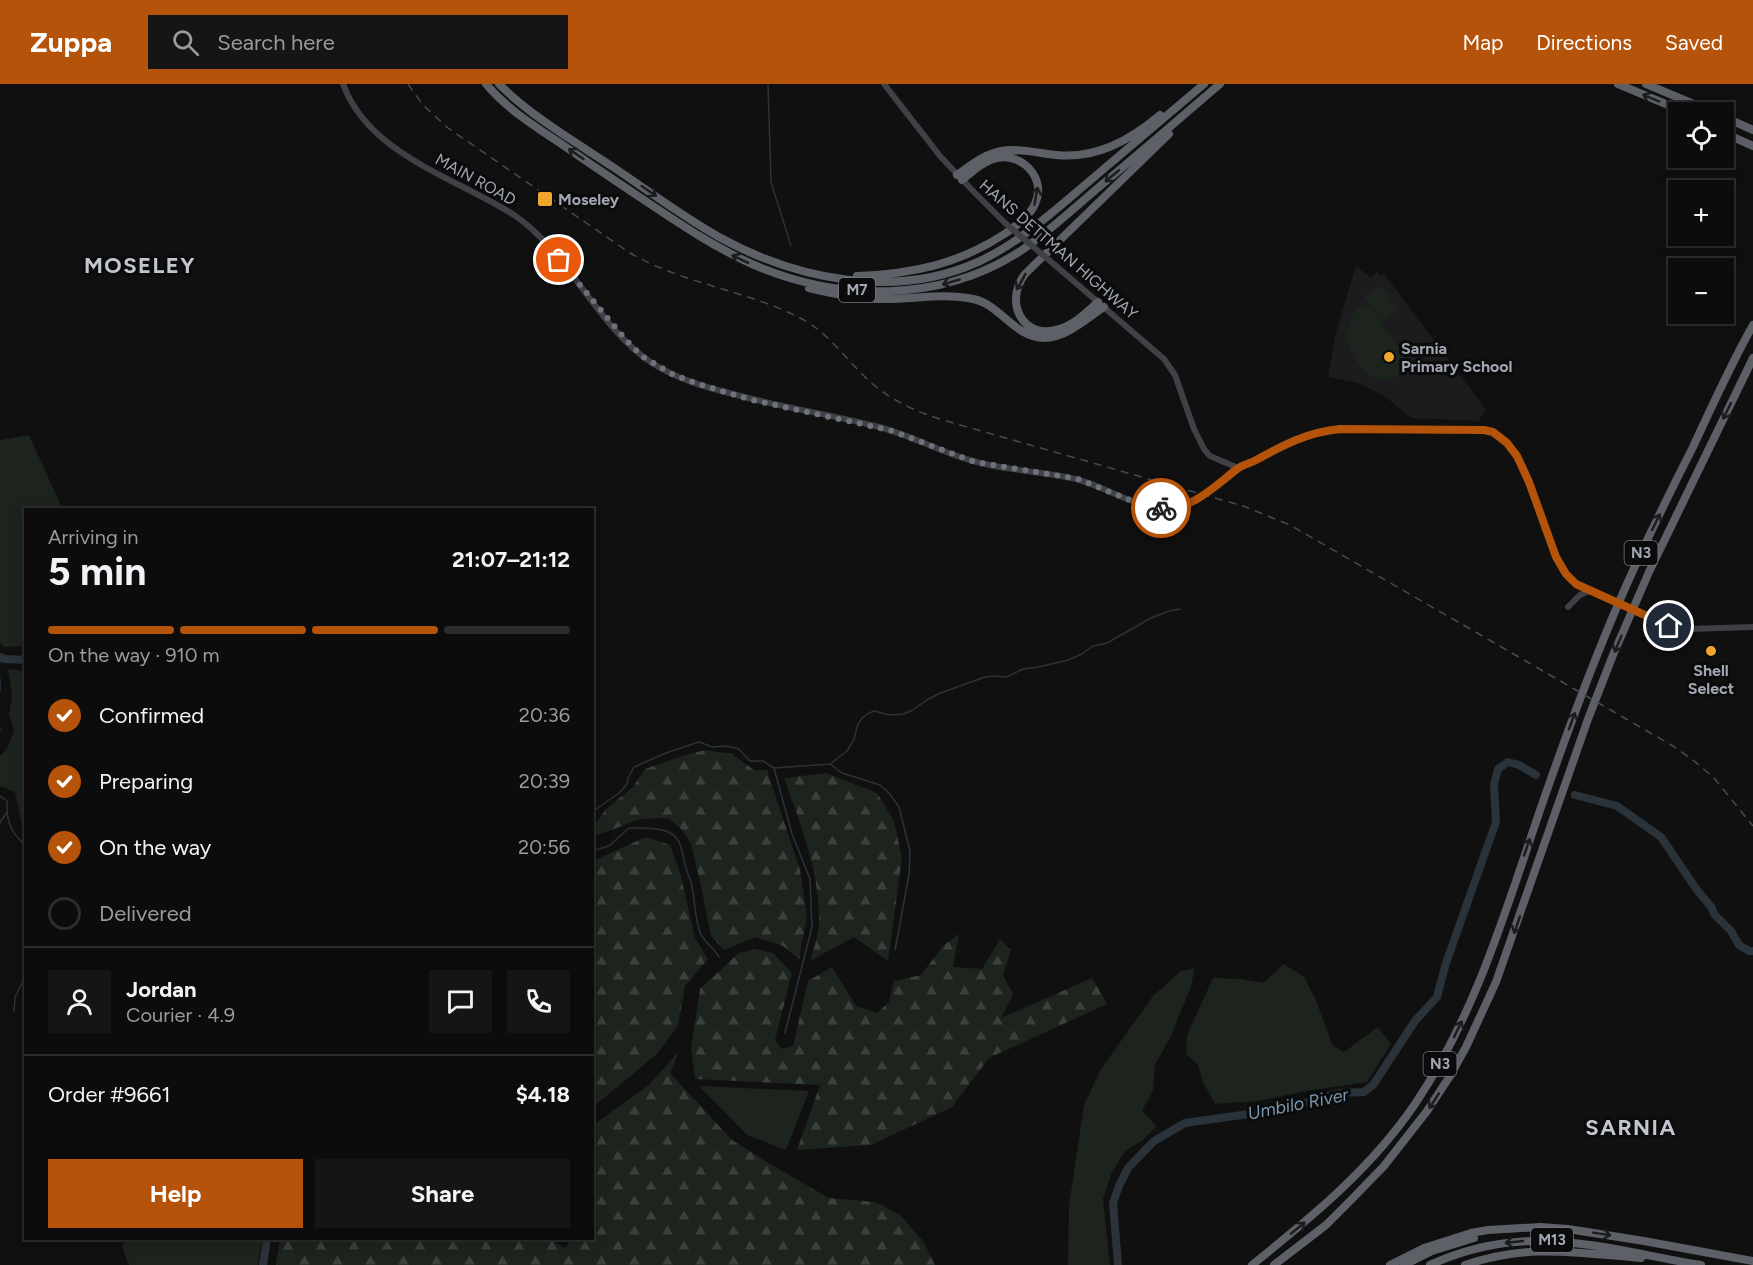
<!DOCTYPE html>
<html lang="en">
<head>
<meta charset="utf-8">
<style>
	:root { --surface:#0c0c0d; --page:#151516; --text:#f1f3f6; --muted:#9a9b9d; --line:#2c2c2e; --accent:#b45309 }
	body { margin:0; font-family:Figtree,sans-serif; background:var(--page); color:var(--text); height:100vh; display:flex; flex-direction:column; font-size:22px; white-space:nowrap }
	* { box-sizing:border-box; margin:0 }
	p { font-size:20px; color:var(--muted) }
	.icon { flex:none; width:33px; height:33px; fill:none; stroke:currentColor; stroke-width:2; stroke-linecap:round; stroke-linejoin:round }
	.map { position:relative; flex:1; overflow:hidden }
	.side { position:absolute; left:24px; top:424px; width:570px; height:732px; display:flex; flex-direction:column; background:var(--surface); border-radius:0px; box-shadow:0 3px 15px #0003,0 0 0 2px var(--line) }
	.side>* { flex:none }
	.tools { position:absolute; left:1668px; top:18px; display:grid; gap:12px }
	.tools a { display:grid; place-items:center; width:66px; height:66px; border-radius:0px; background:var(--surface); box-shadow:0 3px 15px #0003,0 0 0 2px var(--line); font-size:30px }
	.pin { position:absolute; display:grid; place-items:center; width:51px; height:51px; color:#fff; margin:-26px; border:3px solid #fff; border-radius:50%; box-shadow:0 2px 6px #0007 }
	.courier { position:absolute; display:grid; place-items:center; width:60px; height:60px; margin:-30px; border:4px solid #b45309; border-radius:50%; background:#fff; color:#222; box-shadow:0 2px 8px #0007 }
	.headline em { font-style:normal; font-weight:700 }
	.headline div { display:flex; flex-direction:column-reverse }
	.headline { display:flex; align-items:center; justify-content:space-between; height:102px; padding:0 24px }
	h1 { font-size:39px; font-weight:700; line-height:45px }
	.bar { display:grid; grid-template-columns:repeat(4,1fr); gap:9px 6px; align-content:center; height:72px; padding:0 24px }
	.bar i { height:8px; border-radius:4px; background:var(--line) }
	.bar .current { background:var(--accent) }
	.bar p { grid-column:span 4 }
	.line { display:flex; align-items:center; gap:15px; padding:0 24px; border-top:2px solid var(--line) }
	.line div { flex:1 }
	.round { display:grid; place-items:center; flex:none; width:63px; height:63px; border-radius:0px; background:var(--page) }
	ol { padding:0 24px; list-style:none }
	li { display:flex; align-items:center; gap:18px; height:66px }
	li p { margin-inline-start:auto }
	li .icon { padding:6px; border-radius:50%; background:var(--accent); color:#fff; stroke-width:4 }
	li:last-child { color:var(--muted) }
	li i { width:33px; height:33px; border:3px solid var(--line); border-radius:50% }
	.button { display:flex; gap:12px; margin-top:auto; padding:12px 24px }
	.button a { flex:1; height:69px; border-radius:0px; background:var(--accent); color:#fff; font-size:24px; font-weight:700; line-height:69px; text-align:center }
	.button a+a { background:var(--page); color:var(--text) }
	header { display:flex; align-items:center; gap:36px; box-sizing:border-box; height:84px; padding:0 30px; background:var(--accent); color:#fff }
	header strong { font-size:28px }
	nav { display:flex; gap:33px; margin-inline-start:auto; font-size:21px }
	.search { width:420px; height:54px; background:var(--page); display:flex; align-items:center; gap:15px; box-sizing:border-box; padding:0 21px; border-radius:0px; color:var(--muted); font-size:22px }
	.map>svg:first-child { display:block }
</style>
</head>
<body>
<header>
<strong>Zuppa</strong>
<div class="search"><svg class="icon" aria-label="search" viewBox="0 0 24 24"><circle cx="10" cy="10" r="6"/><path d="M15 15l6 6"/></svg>Search here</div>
<nav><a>Map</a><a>Directions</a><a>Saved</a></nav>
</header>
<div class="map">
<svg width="1753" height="1181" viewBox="0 0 1753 1181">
	<defs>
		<pattern id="forest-firs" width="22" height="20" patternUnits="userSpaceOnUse" patternTransform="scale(1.5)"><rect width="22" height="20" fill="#1c241d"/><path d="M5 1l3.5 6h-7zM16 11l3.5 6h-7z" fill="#3a413b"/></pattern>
	</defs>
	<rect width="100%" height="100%" fill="#101011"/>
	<!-- built -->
	<path fill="#1c1c1e" d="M1356,182L1371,194L1377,187L1379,191L1384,190L1486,326L1478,337L1412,334L1383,311L1358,299L1328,293L1335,252Z"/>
	<!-- grass -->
	<path fill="#1c241d" d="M1382,201L1398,226L1381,238L1364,212Z
		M1365,220L1370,223C1376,233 1401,265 1404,273C1405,278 1403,283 1400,287C1381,313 1353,279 1348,259C1346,251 1348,243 1351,236C1354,228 1357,222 1365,220Z
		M29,351L63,426H26L25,562L4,563L0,559V356Z
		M8,585L25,587V748L22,742L15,708L0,702V672L6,666L14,647L9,630L12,612Z
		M1284,880L1304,893L1315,914L1333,962L1344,968L1378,943L1391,960L1367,998L1306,1007L1258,1017L1215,1020L1203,998L1198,981L1186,970L1187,951L1213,894L1241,895L1263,899Z
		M1195,884L1190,905L1171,952L1155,981L1153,1006L1142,1027L1157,1042L1143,1056L1125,1067L1112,1088L1103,1115L1110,1181H1068L1069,1121L1084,1021L1101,985L1153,912L1181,887Z
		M699,1002L809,1007L786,1066L747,1051Z
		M125,1155H262L258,1181H129L122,1163Z"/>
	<!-- forest -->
	<path fill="url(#forest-firs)" d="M706,666L732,670L754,686H767L800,786L807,832L799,875L783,862L755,853L724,866L711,852L701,802L691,760L683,747L669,734L640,735L593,753V743L606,725L633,703L645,685L685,671Z
		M826,689L877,709L894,737L902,774L888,877L854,853L810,877C814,864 819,850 819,837C820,789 800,738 784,694Z
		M646,753L670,761L681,792L695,854L708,875L685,902L678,942L657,970L593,1023V775L595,776Z
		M959,850L953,883L982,885L1000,855L1011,866L1003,891L1013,910L1001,934L1092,894L1107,920L989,974L952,1023L871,1061L797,1066L820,1001L695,995L691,964L700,905L739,869L755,865L773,869L792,889L775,956L781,965L793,962L808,897L832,883L856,922L877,929L889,918L894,897L921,891L943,862Z
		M679,967L670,989L732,1056L770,1080L829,1114L876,1118L900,1131L923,1157L935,1181H276L280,1155H547L566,1164L570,1155H592L593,1041L649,1001Z"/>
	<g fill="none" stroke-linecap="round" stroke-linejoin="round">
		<!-- stream -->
		<path stroke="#2a3339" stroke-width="1.5" d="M768,0L771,98L791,162
			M0,574V579
			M0,595V607
			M0,644V646
			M830,680L842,689L880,701L889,709L899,723L910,767L909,791L895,866
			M774,684L792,750L810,795L812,843L785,949
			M0,712L7,717C7,727 7,738 13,747C16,753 22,757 26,764
			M592,728L619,709L627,700L628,694L634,683L666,669L699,658L712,663L727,662L739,665L750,677H763L774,684L830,680L847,667L854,655L858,640L863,633L869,629L874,627L890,631L903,630L911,627L927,616L938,610L985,593L995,592L1006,593L1023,585L1039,583L1068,576L1082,570L1093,562L1107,559L1151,534L1169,527L1180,525
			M0,739L6,729
			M592,767L609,762L629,744C641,744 654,743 666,747C681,753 681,763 684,776C685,784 689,791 691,798C695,814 694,832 700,848C703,858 714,863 719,873
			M26,782V804
			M14,928L15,913L26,891"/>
		<!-- river -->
		<path stroke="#2a3339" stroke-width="8" d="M0,573L5,575L26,576
			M1575,711L1617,722L1661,753L1697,806L1712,824L1714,830L1731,847L1739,861L1749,867H1753
			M263,1181L267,1155
			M1118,1181L1113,1119L1119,1102L1128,1084L1154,1057L1185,1039L1284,1025L1339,1009L1364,1008L1373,1001L1415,937L1437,913L1446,879L1496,738L1494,700L1498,685L1508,678L1519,681L1536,691"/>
		<!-- secondary -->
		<path stroke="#3f4146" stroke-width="6" d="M343,0C369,71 455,93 514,131C568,167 597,243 652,279C677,295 705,303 733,310C780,323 828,330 875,342C909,350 940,368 973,377C1007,387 1042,387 1076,395C1107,403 1136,425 1170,425C1188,424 1216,404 1230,392C1233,389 1235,386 1238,384C1245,380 1253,378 1259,374C1286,360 1310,347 1340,345L1484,346C1495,349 1504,355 1511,364C1522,377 1527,395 1533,410C1543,435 1551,460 1562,485C1570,498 1581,503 1595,509
			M884,0L940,72L974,108L1005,139
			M1056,182L1164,275L1175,291L1194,345L1204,365L1210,372L1238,384
			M1568,523L1580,511L1589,507
			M1657,536L1669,542L1689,545L1753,543"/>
		<!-- highway -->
		<path stroke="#5d6067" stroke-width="8" d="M486,0C506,24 534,42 560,59C590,80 620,100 650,120C683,142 716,164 752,180C838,218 942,219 1022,166C1049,148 1074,124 1099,103C1140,69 1180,34 1220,0
			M499,0C532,33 574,57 613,83C647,106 682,132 719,153C797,196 896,216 980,177C1020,158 1053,128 1086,100C1126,66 1165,33 1204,0
			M1618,0L1685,28
			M1646,0L1713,28
			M1724,33L1753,46
			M1724,49L1753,62
			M957,91C970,82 984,70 1001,67C1019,64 1038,69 1056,71C1096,75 1129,57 1160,31
			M857,192C913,190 959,180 1006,149C1017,141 1029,133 1035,120C1047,95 1023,69 997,74C983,77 972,88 962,96
			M809,204C834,210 860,215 886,215C915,215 944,209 973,215C1000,220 1015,254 1044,254C1066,254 1086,235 1104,223
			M1098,218C1087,228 1074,241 1059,245C1024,257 1003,219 1025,190L1169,50
			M1252,1181C1313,1132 1373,1083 1417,1017C1483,918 1512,803 1552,692C1577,621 1604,549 1636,480C1654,441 1673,402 1693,363C1712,322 1731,280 1753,241
			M1274,1181L1326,1141L1352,1115L1384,1082L1427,1027L1450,992L1466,963L1496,898L1588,635L1613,571L1649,488L1753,274
			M1390,1181L1424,1164L1471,1149L1488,1146L1540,1143L1568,1145L1644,1157L1753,1177
			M1404,1181L1432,1167L1474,1154
			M1430,1181C1528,1136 1602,1165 1701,1181
			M1465,1181C1529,1159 1577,1169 1641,1174"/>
		<!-- rail -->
		<path stroke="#484a4f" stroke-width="1.5" stroke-dasharray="8 6" stroke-linecap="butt" d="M408,0L423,21L448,44L630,169C683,200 746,206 800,234C825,246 842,270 861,289C884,313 911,326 943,336L1243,422L1290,441L1673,662L1693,676L1714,694L1753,742"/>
		<!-- secondary-bridge -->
		<path stroke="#3f4146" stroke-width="6" d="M1005,139L1056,182
			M1595,509L1657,536"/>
	</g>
	<!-- one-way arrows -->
	<defs><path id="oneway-shaft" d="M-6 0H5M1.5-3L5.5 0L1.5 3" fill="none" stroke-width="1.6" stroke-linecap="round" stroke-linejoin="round" transform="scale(1.5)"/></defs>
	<g stroke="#1b1c1e">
		<use href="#oneway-shaft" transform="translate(1651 14) rotate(-157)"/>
		<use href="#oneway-shaft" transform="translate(576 70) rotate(-146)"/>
		<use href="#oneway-shaft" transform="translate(1112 92) rotate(140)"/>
		<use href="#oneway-shaft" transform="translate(649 107) rotate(34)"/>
		<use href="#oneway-shaft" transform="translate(1036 112) rotate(-80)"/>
		<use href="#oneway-shaft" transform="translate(740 175) rotate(-154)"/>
		<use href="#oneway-shaft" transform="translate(951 198) rotate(164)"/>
		<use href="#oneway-shaft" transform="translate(1021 198) rotate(119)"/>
		<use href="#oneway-shaft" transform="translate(1727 327) rotate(116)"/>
		<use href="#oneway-shaft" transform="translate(1656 438) rotate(-64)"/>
		<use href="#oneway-shaft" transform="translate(1618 560) rotate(113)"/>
		<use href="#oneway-shaft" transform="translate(1572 637) rotate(-70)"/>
		<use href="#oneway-shaft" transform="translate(1527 763) rotate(-71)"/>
		<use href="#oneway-shaft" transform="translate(1517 841) rotate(109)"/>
		<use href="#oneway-shaft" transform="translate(1458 945) rotate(-64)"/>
		<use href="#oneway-shaft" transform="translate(1434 1017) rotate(123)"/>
		<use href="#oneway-shaft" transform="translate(1298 1144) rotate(-39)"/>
		<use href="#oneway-shaft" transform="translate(1602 1150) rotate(9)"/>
		<use href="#oneway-shaft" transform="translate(1514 1158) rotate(174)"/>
	</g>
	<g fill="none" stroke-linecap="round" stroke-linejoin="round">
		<!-- done -->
		<path stroke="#6e727a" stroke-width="6" stroke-dasharray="0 10.8" d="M559,176L627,257L643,273L674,291L698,300L752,316L889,346L975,378L1078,395L1137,419L1161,424"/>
		<!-- route -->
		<path stroke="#b45309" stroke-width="8" d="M1161,424C1191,427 1215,402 1237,385C1243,380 1252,379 1258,375C1285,360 1309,348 1340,345L1484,346L1493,348L1507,359L1517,372L1529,398L1556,473L1566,490L1576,500L1669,542"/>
	</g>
	<!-- markers -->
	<g fill="#efa62a" stroke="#0b0b0c" stroke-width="2">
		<rect x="537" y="107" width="16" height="16" rx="3"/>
		<circle cx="1389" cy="273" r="6"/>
		<circle cx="1711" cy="567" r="6"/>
	</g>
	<g text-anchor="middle" stroke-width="6" stroke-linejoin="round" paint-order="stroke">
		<!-- shield labels -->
		<g fill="#0b0b0c" stroke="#747880" stroke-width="1.5">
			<rect x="839" y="194" width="36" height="24" rx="4.5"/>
			<rect x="1624.5" y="457" width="33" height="24" rx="4.5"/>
			<rect x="1423.5" y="968" width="33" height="24" rx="4.5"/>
			<rect x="1531" y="1144" width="42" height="24" rx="4.5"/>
		</g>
		<g font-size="15" font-weight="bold" fill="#a1a7b2">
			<text x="857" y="211">M7</text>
			<text x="1641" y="474">N3</text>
			<text x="1440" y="985">N3</text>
			<text x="1552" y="1161">M13</text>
		</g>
		<!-- street labels -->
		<g font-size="16" fill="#a1a7b2" stroke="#0b0b0c">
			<text transform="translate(476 95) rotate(29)" y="6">MAIN ROAD</text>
			<text transform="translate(1059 165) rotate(41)" y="6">HANS DETTMAN HIGHWAY</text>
		</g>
		<!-- poi labels -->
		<g font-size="16" font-weight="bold" fill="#a1a7b2" stroke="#0b0b0c" text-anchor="start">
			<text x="558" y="121">Moseley</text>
			<text x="1401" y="270">Sarnia<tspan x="1401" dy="18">Primary School</tspan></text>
			<text x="1711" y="592" text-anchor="middle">Shell<tspan x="1711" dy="18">Select</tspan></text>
		</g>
		<!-- water labels -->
		<g font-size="18" font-style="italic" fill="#7896ae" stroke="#0b0b0c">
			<text transform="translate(1298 1020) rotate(-11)" y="6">Umbilo River</text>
		</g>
		<!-- district labels -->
		<g font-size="22" font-weight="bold" letter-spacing="1.5" fill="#c2c6ce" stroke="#0b0b0c">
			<text x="140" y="189">MOSELEY</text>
			<text x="1631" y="1051">SARNIA</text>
		</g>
	</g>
</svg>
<div class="tools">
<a><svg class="icon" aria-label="locate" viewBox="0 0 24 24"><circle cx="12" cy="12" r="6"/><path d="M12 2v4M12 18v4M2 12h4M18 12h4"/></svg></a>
<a>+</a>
<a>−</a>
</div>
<div class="pin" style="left:559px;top:176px;background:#ea580c"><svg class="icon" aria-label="bag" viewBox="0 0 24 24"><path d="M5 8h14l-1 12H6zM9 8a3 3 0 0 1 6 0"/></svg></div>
<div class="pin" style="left:1669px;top:542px;background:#1f2937"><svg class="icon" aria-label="home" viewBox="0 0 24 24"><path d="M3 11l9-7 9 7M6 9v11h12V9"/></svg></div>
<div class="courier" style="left:1161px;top:424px"><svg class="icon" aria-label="bike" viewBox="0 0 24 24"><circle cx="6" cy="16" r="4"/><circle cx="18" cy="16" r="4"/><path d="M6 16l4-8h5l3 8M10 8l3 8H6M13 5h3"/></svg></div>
<section class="side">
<div class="headline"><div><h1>5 min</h1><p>Arriving in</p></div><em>21:07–21:12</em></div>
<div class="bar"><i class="current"></i><i class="current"></i><i class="current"></i><i></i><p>On the way · 910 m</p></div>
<ol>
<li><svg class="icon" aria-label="check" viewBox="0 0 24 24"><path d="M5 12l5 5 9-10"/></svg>Confirmed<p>20:36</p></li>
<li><svg class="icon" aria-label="check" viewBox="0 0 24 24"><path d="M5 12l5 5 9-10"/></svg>Preparing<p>20:39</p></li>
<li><svg class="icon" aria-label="check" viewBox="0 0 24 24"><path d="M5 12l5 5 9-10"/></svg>On the way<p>20:56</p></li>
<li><i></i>Delivered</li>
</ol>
<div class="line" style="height:108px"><a class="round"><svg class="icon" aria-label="person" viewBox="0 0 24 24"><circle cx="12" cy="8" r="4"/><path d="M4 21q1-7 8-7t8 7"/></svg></a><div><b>Jordan</b><p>Courier · 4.9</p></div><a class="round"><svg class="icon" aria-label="chat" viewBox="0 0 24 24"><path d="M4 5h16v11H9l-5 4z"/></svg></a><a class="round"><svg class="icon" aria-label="phone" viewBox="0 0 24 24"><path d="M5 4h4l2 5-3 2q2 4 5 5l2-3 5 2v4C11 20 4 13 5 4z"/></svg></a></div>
<div class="line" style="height:78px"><div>Order #9661</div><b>$4.18</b></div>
<div class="button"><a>Help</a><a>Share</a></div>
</section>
</div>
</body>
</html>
